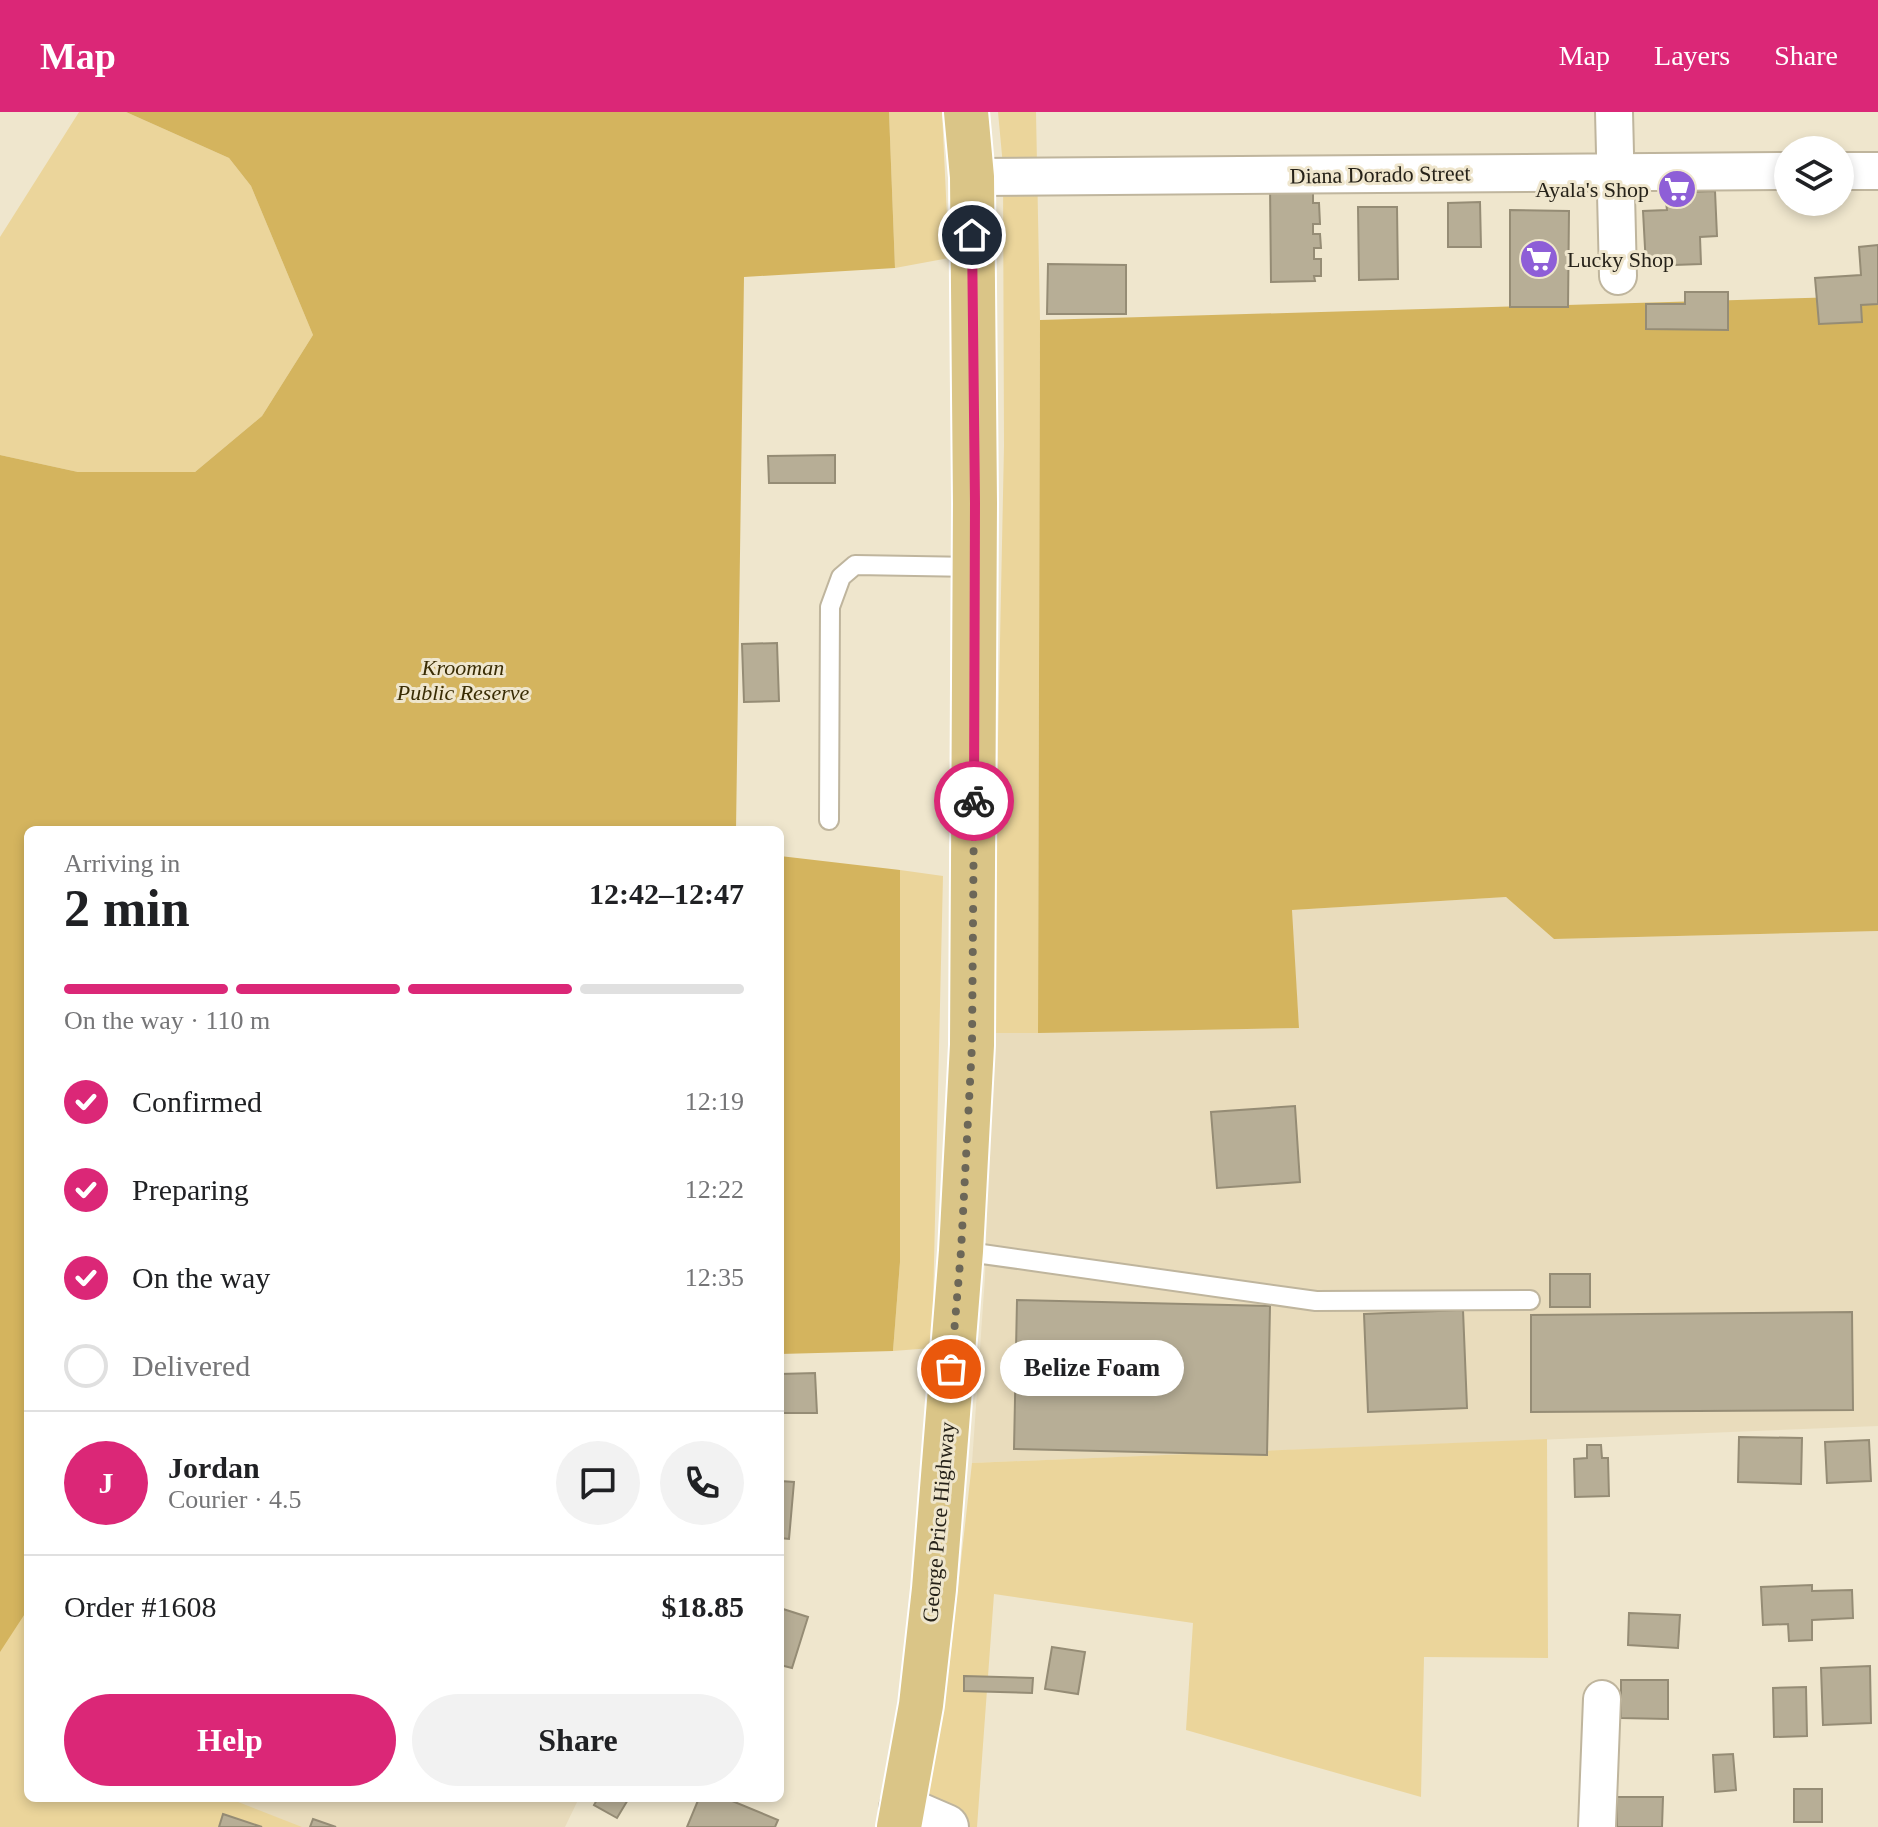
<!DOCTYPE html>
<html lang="en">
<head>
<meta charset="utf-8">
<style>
	:root { --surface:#fff; --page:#f2f2f2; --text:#202124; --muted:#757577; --line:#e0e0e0; --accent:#db2777 }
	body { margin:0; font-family:"Times New Roman",serif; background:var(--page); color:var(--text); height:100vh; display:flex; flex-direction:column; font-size:30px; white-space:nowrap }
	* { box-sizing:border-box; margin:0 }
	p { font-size:26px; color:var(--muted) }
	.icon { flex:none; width:44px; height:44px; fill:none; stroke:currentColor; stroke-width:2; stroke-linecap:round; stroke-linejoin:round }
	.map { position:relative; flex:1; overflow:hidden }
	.details { position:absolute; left:24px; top:714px; width:760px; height:976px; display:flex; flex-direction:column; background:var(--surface); border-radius:12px; box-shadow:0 4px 12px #0003 }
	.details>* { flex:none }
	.tools { position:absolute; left:1774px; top:24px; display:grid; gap:16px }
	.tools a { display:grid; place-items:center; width:80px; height:80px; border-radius:50%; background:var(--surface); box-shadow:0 4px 12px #0003; font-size:40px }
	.pin { position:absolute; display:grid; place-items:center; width:68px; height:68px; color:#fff; margin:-34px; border:4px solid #fff; border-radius:50%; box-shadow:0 2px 8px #0007 }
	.courier { position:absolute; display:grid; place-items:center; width:80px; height:80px; margin:-40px; border:6px solid #db2777; border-radius:50%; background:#fff; color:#222; box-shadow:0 2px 10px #0007 }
	.bubble { position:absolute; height:56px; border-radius:28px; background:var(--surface); box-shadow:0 4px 12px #0003; font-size:26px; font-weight:700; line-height:56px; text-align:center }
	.summary em { font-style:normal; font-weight:700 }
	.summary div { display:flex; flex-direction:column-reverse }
	.summary { display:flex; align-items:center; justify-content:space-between; height:136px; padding:0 40px }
	h1 { font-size:52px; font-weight:700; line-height:60px }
	.bar { display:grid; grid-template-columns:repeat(4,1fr); gap:12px 8px; align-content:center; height:96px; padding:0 40px }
	.bar i { height:10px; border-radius:6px; background:var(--line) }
	.bar .active { background:var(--accent) }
	.bar p { grid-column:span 4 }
	.line { display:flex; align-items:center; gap:20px; padding:0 40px; border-top:2px solid var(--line) }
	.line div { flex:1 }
	.round { display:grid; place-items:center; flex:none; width:84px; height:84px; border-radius:42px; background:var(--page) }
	ol { padding:0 40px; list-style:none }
	li { display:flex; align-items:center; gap:24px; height:88px }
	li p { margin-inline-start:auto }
	li .icon { padding:8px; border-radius:50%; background:var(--accent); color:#fff; stroke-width:4 }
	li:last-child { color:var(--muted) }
	li i { width:44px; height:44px; border:4px solid var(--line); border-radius:50% }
	.cta { display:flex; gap:16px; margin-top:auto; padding:16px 40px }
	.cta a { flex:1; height:92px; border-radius:48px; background:var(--accent); color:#fff; font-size:32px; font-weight:700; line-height:92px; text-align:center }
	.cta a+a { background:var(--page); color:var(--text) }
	header { display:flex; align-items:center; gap:48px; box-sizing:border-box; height:112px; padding:0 40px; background:var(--accent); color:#fff }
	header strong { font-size:38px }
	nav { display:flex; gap:44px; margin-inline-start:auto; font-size:28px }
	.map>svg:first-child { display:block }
</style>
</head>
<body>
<header>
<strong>Map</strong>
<nav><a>Map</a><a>Layers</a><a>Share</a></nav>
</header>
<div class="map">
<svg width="1878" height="1715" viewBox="0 0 1878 1715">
	<rect width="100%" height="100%" fill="#efe6cd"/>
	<!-- built -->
	<path fill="#e9dcbc" d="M1506,785L1554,827L1878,819V1314L972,1351L985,1165L992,921L1299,916L1291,798Z
		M164,1686H579L565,1715H151Z"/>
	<!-- green -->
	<path fill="#ebd59b" d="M79,0H126L229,46L251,74L313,223L262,304L195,360H78L0,343V125Z
		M889,0H942L949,146L895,156Z
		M998,0H1036L1040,208L1038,921H992L1004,334L1003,54Z
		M900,758L943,764L932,1236L893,1239L900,1150Z
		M0,867L28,877V1686H228L302,1715H0Z
		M1547,1327L1548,1546L1424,1545L1421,1685L1186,1618L1193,1511L994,1482L977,1715H922L949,1555L972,1351Z"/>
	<!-- forest -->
	<path fill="#d4b45e" d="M126,0H889L895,156L744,165L736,718H28V1497L0,1540V343L78,360H195L262,304L313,223L251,74L229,46Z
		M1878,184V819L1554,827L1506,785L1292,798L1299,916L1038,921L1040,208Z
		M780,744L900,758V1150L893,1239L780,1242Z"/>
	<!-- building -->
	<path fill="#b7ae96" stroke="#958c75" stroke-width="2" d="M1313,72V91H1319L1320,112H1313V122H1320L1321,136H1314V147H1321V164H1314L1315,169L1271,170L1270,73Z
		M1715,79L1717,124L1700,125L1701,152L1646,154L1643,99L1667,98L1666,90L1688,89V80Z
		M1480,90L1481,135H1448V91Z
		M1358,95H1397L1398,167L1359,168Z
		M1510,98L1569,99L1568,195H1510Z
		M1878,133V192L1861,193L1862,210L1819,212L1815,166L1861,163L1859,135Z
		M1048,152L1126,153V202H1047Z
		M1685,180H1728V218L1646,217V192H1685Z
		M835,343V371H769L768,344Z
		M777,531L779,589L744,590L742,532Z
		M1295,994L1300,1070L1217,1076L1211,1000Z
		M1550,1162H1590V1195H1550Z
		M1017,1188L1270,1194L1267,1343L1014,1337Z
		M1463,1198L1467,1296L1368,1300L1364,1202Z
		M1852,1200L1853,1298L1531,1300V1203Z
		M815,1261L817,1301H780V1262Z
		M1739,1325L1802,1326L1801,1372L1738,1370Z
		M1869,1328L1871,1369L1827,1371L1825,1330Z
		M1587,1333H1601L1602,1346H1608L1609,1384L1575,1385L1574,1347L1587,1346Z
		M780,1369L794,1370L789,1427L780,1426Z
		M1812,1473V1479L1852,1478L1853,1506L1812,1508V1528L1789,1529L1788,1512L1763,1513L1761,1475Z
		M780,1496L808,1505L792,1556L780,1553Z
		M1629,1501L1680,1503L1678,1536L1628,1533Z
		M1052,1535L1085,1540L1078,1582L1045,1577Z
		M1870,1554L1871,1611L1823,1613L1821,1556Z
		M964,1564L1033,1566L1032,1581L964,1579Z
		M1621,1568H1668V1607L1621,1606Z
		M1806,1575L1807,1624L1774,1625L1773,1576Z
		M1733,1642L1736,1678L1715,1680L1713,1643Z
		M1794,1677H1822V1710H1794Z
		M1617,1685H1663L1662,1715H1617Z
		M598,1686H629L617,1706L594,1693Z
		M699,1686H725L778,1708L775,1715H687Z
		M223,1702L262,1715H219Z
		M313,1707L336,1715H310Z"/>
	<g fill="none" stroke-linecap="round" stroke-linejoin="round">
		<!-- lane casing -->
		<g stroke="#bfb59d" stroke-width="22">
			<path id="lane" d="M829,708L830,495L841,465L855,453L975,455
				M961,1139L1316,1189L1530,1188"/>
		</g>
		<!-- street casing -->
		<g stroke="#bfb59d" stroke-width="40">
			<path id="street" d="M1614,0L1618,164
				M1840,59H1878
				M972,65L1788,59
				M1597,1715L1602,1587"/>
		</g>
		<!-- secondary casing -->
		<g stroke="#bfb59d" stroke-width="48">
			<path id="secondary" d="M902,1696L946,1715"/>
		</g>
		<!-- primary casing -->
		<g stroke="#fff" stroke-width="48">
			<path id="primary" d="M899,1715L921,1593L934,1477L961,1139L972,933L975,391L972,65L966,0"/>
		</g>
		<!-- lane -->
		<use href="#lane" stroke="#fff" stroke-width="18"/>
		<!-- street -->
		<use href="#street" stroke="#fff" stroke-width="36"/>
		<!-- secondary -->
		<use href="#secondary" stroke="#fff" stroke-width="44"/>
		<!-- primary -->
		<use href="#primary" stroke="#dac587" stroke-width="44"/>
	</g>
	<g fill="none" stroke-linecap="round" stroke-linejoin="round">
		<!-- done -->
		<path stroke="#6c6758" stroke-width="8" stroke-dasharray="0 14.4" d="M951,1257L961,1139L972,933L974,689"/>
		<!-- route -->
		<path stroke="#db2777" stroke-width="10" d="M972,123L975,391L974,689"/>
	</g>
	<!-- icons -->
	<defs>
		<g id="supermarket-disc" transform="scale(2)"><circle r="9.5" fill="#8e5ed7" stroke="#efe6cd"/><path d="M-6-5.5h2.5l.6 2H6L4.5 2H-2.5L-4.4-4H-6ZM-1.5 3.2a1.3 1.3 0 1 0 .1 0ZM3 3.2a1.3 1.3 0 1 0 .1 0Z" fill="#fff"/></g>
	</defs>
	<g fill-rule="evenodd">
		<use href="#supermarket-disc" x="1677" y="77"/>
		<use href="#supermarket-disc" x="1539" y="147"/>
	</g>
	<g text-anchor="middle" stroke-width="6" stroke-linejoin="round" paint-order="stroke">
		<!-- street labels -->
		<g font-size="22" fill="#262219" stroke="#efe6cd">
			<text transform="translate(1380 62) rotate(-1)" y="8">Diana Dorado Street</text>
			<text transform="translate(938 1410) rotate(-85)" y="8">George Price Highway</text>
		</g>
		<!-- poi labels -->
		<g font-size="22" fill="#262219" stroke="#efe6cd" text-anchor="end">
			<text x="1649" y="85">Ayala's Shop</text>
			<text x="1567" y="155" text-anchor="start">Lucky Shop</text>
		</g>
		<!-- park labels -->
		<g font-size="22" font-style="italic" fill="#392c04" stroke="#efe6cd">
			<text x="463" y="563">Krooman<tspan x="463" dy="25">Public Reserve</tspan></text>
		</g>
	</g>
</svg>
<div class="tools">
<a><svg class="icon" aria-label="layers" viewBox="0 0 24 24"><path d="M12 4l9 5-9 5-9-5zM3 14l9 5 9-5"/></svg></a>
</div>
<div class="pin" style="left:951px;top:1257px;background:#ea580c"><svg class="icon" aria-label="bag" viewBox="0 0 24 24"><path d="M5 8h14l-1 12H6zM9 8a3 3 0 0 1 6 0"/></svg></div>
<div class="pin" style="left:972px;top:123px;background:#1f2937"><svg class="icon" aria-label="home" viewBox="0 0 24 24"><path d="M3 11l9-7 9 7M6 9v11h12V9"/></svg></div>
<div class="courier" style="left:974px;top:689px"><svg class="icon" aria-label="bike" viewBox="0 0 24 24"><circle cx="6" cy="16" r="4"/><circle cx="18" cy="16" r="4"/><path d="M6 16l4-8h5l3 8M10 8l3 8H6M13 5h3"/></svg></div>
<div class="bubble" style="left:1000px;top:1228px;width:184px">Belize Foam</div>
<section class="details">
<div class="summary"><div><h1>2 min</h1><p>Arriving in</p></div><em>12:42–12:47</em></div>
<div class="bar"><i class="active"></i><i class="active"></i><i class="active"></i><i></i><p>On the way · 110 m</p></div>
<ol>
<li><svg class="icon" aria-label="check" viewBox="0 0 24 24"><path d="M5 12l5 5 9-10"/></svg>Confirmed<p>12:19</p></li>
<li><svg class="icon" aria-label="check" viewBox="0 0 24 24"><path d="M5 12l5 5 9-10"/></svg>Preparing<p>12:22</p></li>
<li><svg class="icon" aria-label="check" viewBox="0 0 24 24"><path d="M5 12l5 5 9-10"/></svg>On the way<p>12:35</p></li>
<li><i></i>Delivered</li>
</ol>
<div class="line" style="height:144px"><b class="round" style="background:var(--accent);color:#fff">J</b><div><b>Jordan</b><p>Courier · 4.5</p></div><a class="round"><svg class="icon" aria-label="chat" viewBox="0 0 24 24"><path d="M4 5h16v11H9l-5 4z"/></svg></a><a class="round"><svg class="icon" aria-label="phone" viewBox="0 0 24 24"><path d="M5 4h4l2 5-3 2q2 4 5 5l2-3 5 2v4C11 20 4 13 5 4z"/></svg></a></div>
<div class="line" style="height:104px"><div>Order #1608</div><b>$18.85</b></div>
<div class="cta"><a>Help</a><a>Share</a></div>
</section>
</div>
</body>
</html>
